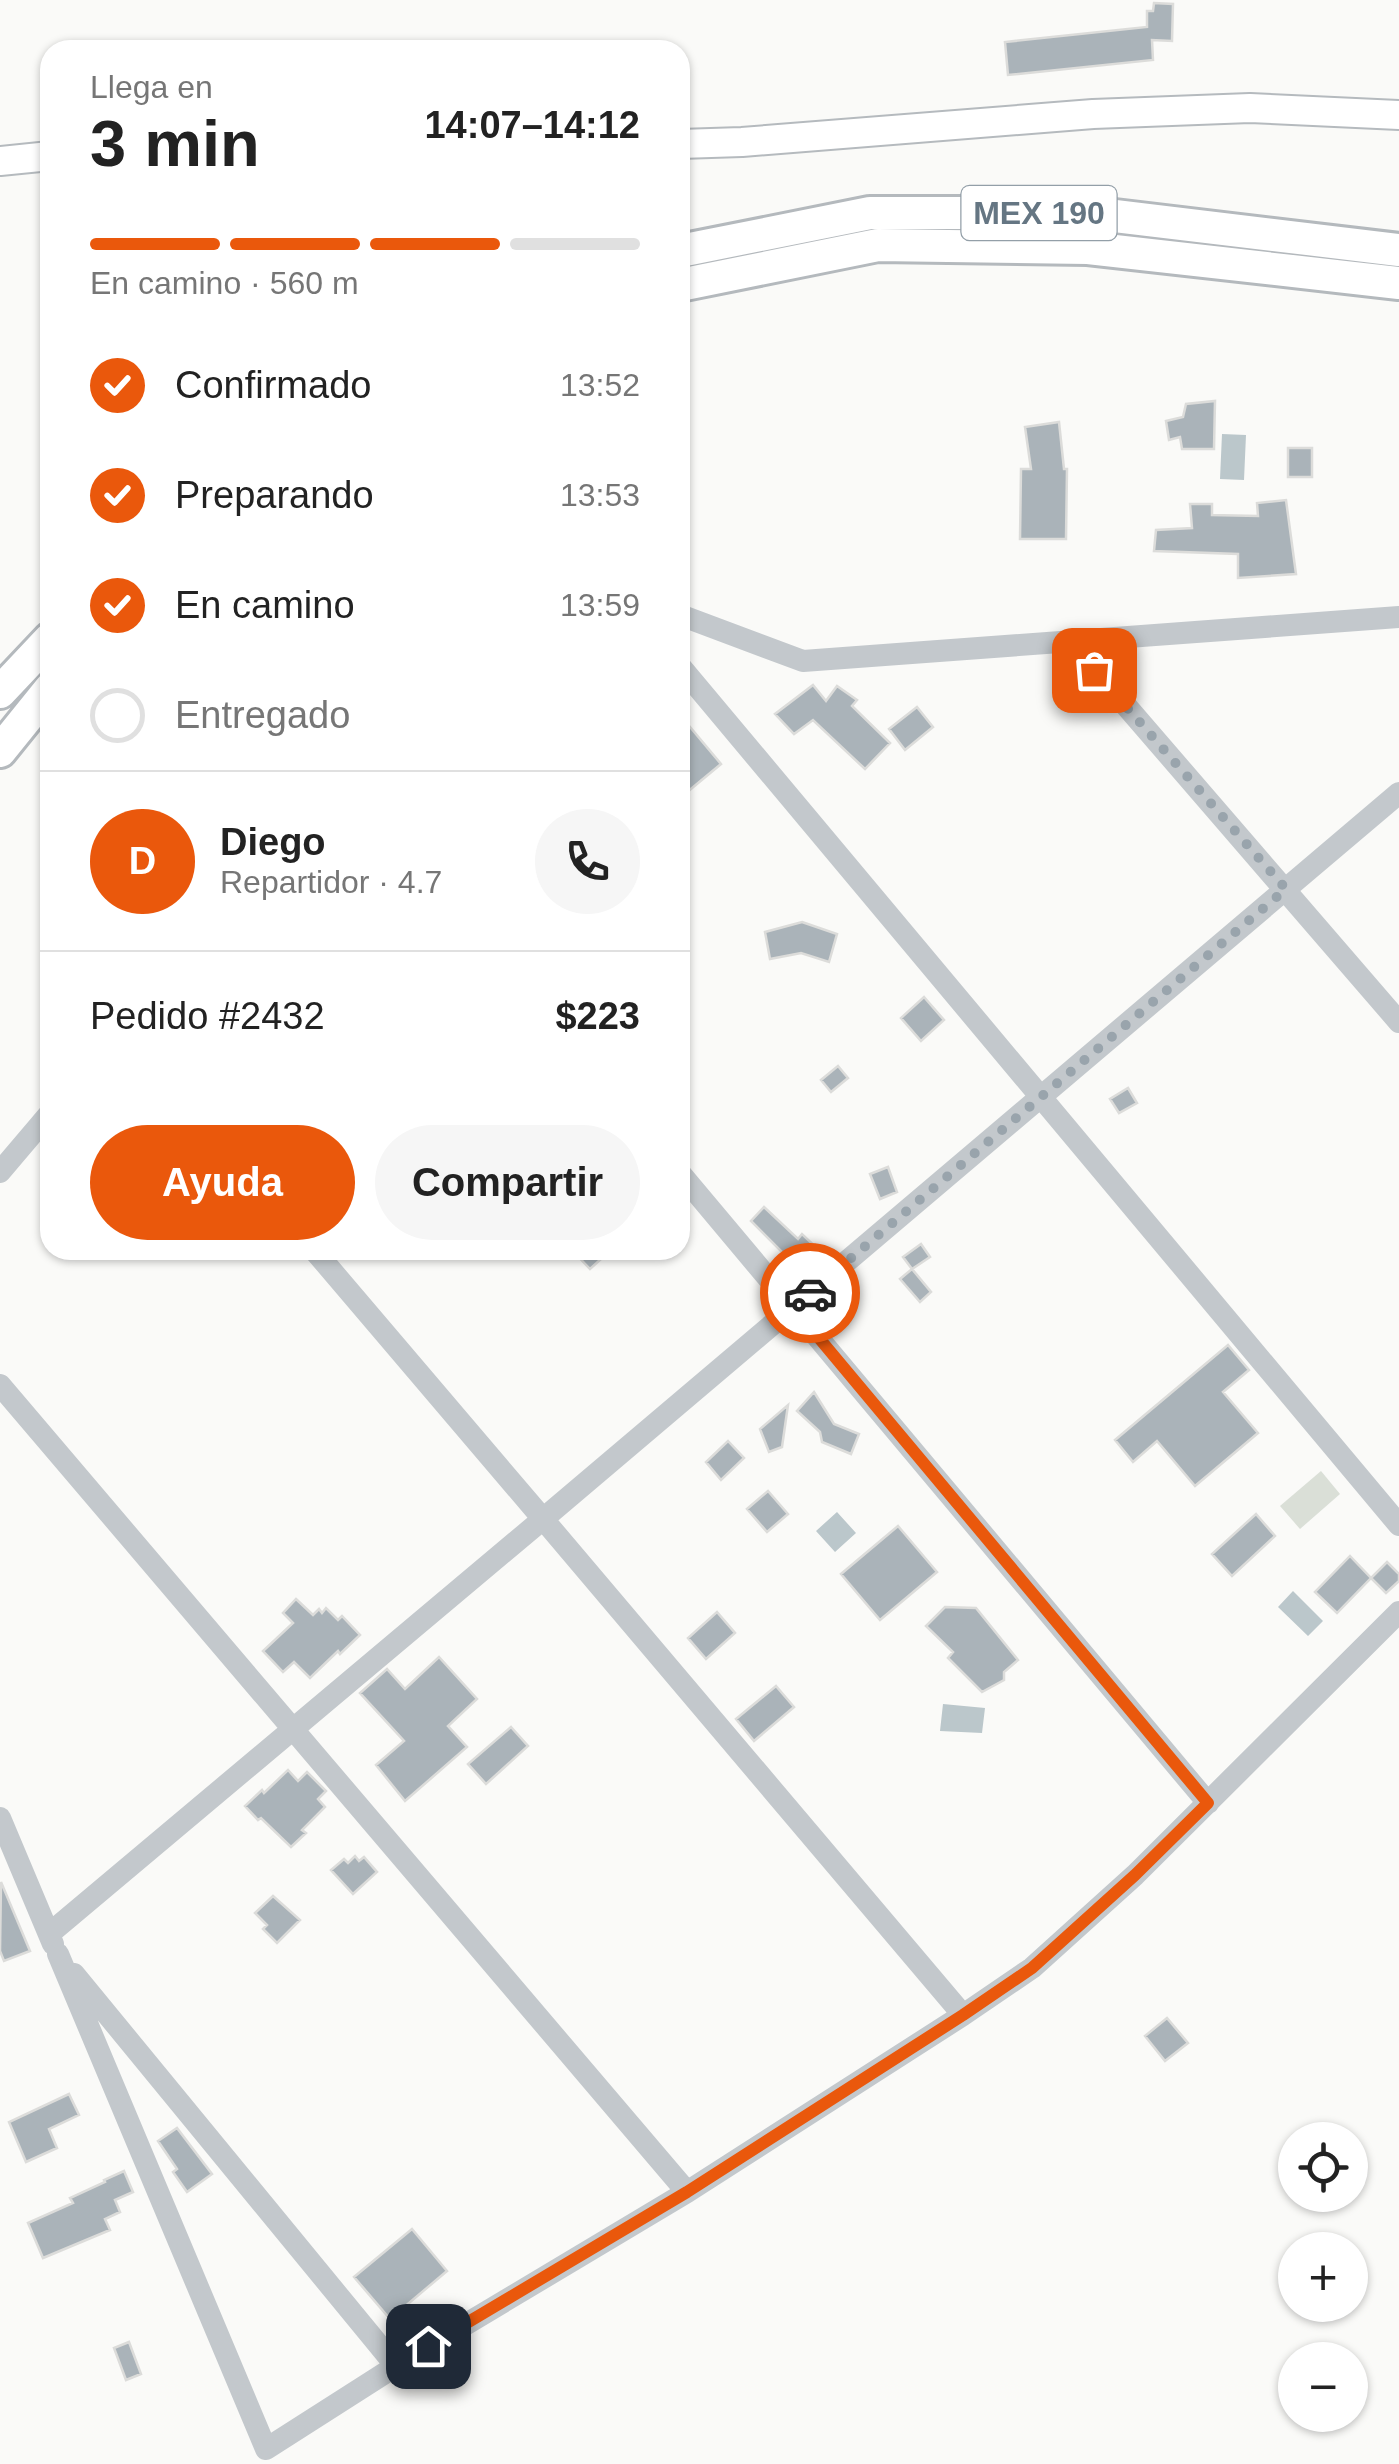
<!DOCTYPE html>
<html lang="es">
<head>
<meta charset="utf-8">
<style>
	:root { --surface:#fff; --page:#f6f6f6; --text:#222; --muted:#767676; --line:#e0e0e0; --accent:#ea580c }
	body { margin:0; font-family:Helvetica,sans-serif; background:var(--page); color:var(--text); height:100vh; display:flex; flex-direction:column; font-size:38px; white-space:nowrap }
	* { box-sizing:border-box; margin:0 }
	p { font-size:32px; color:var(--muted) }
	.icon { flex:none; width:55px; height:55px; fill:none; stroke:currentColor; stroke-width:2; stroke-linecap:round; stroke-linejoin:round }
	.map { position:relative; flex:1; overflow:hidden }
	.panel { position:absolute; left:40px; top:40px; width:650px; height:1220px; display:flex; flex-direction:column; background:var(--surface); border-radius:30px; box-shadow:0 2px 8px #0004 }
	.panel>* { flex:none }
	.controls { position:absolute; left:1278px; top:2122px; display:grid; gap:20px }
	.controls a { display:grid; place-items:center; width:90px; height:90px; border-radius:50%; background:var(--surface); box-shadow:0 2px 8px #0004; font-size:50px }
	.pin { position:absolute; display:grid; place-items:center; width:85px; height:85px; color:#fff; margin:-42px; border-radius:20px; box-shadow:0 5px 15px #0006 }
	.courier { position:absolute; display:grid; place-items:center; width:100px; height:100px; margin:-50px; border:8px solid #ea580c; border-radius:50%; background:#fff; color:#222; box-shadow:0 2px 12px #0007 }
	.head em { font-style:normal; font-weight:800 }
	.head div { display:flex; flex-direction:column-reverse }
	.head { display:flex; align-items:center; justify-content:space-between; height:170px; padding:0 50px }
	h1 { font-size:65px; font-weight:800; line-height:75px }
	.bar { display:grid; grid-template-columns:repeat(4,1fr); gap:15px 10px; align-content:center; height:120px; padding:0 50px }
	.bar i { height:12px; border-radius:8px; background:var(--line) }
	.bar .on { background:var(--accent) }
	.bar p { grid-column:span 4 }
	.line { display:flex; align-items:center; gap:25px; padding:0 50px; border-top:2px solid var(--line) }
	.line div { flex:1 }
	.round { display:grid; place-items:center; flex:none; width:105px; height:105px; border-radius:52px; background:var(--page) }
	ol { padding:0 50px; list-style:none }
	li { display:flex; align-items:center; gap:30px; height:110px }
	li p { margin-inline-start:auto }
	li .icon { padding:10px; border-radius:50%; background:var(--accent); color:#fff; stroke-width:4 }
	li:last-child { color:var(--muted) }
	li i { width:55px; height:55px; border:5px solid var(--line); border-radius:50% }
	.button { display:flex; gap:20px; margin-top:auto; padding:20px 50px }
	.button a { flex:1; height:115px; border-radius:60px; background:var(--accent); color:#fff; font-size:40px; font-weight:800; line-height:115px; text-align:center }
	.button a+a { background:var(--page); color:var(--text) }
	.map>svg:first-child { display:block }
</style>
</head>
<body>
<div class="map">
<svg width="1399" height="2464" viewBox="0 0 1399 2464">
	<rect width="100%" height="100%" fill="#fafaf8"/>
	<!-- green -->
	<path fill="#dadfd7" d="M1321,1471L1340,1494L1300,1529L1280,1506Z"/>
	<!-- water -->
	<path fill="#bbc7cb" d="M1222,434L1246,435L1244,480L1220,479Z
		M837,1512L856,1533L835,1552L816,1531Z
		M1293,1591L1323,1621L1308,1636L1278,1607Z
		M943,1704L985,1708L982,1733L940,1731Z"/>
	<!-- building -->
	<path fill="#aab3b9" stroke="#dcdcda" stroke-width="2.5" d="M1154,3L1173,4L1172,41L1152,40L1153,60L1008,75L1005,42L1147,27V11H1153Z
		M1215,401L1214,449H1182L1180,437L1169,440L1166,421L1183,417L1186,404Z
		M1059,422L1064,469H1067L1066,539H1020L1021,469H1031L1025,427Z
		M1288,448H1312V477H1288Z
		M1286,500L1296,574L1238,578V554L1154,551L1156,530L1192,528L1190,504H1212V515L1258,516L1257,503Z
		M813,685L826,701L837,686L857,700L852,706L890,743L865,769L813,720L794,734L775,714Z
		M917,707L933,727L905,750L889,729Z
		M680,715L721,764L680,798Z
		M802,922L837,934L829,962L801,953L770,959L765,932Z
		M924,997L944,1020L921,1041L901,1018Z
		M838,1066L848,1078L831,1092L821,1080Z
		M1128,1088L1137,1103L1119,1113L1110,1099Z
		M888,1167L897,1192L880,1199L870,1174Z
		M764,1207L798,1239L802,1234L823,1254L798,1280L778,1261L784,1254L751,1221Z
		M921,1244L930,1257L912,1269L903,1257Z
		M572,1250H611L590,1269Z
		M912,1269L931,1292L920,1302L900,1279Z
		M1228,1345L1249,1370L1223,1392L1258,1433L1195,1486L1157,1441L1133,1462L1115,1440Z
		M814,1392L834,1424L859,1434L851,1454L822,1442L820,1432L797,1411Z
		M788,1405L782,1447L769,1452L760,1429Z
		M728,1441L744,1458L721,1480L706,1462Z
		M768,1491L788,1514L767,1532L747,1509Z
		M1256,1514L1275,1536L1232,1576L1212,1554Z
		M898,1526L937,1572L880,1620L841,1574Z
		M1350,1556L1371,1578L1337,1613L1315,1592Z
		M1387,1562L1399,1574V1581L1386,1593L1371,1578Z
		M296,1599L313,1615L319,1609L322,1613L326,1608L338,1620L342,1616L360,1635L340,1654L338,1651L310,1678L294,1662L283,1672L263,1651L293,1623L283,1613Z
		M945,1607L976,1608L1018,1660L1004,1672V1680L982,1692L948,1658L953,1652L926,1626Z
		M717,1612L735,1633L706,1659L688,1638Z
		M439,1657L477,1699L448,1726L467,1747L405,1801L376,1765L404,1741L360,1693L387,1669L405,1689Z
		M776,1686L794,1707L754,1741L736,1719Z
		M511,1727L528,1746L486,1784L468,1764Z
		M288,1770L298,1781L307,1772L326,1791L318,1799L325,1807L302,1830L306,1833L291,1847L261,1818L258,1820L245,1806L262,1790L264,1793Z
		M355,1856L359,1861L364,1857L377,1872L353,1894L331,1870L344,1859L348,1863Z
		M1,1882L30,1951L4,1961L0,1951Z
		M273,1896L300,1920L277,1943L263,1929L267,1925L255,1913Z
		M1167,2018L1188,2043L1165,2061L1145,2036Z
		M69,2094L79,2115L49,2129L57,2148L26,2162L9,2122Z
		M177,2128L212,2174L187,2192L173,2172L177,2169L158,2141Z
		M124,2171L133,2192L115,2200L120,2212L105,2219L110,2230L43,2258L28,2223L73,2203L70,2198L105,2182L104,2180Z
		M412,2229L447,2271L390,2319L354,2277Z
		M129,2342L141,2374L126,2380L114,2348Z"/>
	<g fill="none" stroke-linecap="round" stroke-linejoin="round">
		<!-- major casing -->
		<g stroke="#b5babe" stroke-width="32">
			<path id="major" d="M680,144L742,142L1093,114L1250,108L1399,115
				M0,161L50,156"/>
		</g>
		<!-- highway casing -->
		<g stroke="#b4b9bd" stroke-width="38">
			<path id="highway" d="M680,251L870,213H1090L1399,250
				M680,285L878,245L1088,248L1399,283
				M0,692L50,639
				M0,751L50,689"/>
		</g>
		<!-- minor -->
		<path stroke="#c3c8cc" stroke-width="22" d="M680,615L803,661L1399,617
			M1071,642L1399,1022
			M680,666L1399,1525
			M0,1172L50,1113
			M680,1173L1208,1803
			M0,1385L687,2192L396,2366L266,2449L58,1954
			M0,1818L53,1944
			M49,1934L543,1519L314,1250
			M74,1974L396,2366
			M963,2015L1032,1968L1135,1875L1399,1612
			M687,2192L963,2015L543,1519L1399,793"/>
		<!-- major -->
		<use href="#major" stroke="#fff" stroke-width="28"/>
		<!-- highway -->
		<use href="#highway" stroke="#fff" stroke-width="32"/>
	</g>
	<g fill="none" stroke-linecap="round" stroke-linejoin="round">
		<!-- done -->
		<path stroke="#99a4ac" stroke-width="10" stroke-dasharray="0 18" d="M810,1293L1286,889L1094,670"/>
		<!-- route -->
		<path stroke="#ea580c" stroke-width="12" d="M428,2346L687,2192L963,2015L1032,1968L1135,1875L1208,1803L793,1307L810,1293"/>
	</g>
	<g text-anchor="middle" stroke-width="10" stroke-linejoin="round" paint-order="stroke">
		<!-- shield labels -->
		<rect fill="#fff" stroke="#939fa8" stroke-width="2.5" x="961.5" y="186" width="155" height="54" rx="8"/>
		<g font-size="32" font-weight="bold" fill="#657683">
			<text x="1039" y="224">MEX 190</text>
		</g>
	</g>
</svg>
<div class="controls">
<a><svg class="icon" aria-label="locate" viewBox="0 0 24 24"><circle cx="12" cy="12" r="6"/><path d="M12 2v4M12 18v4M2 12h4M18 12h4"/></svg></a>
<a>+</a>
<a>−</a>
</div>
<div class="pin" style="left:1094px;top:670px;background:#ea580c"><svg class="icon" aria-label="bag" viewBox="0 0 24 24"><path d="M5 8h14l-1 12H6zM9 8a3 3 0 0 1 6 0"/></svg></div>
<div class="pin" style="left:428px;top:2346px;background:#1f2937"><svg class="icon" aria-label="home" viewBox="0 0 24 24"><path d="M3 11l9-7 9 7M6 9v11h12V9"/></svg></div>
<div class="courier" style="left:810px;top:1293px"><svg class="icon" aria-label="car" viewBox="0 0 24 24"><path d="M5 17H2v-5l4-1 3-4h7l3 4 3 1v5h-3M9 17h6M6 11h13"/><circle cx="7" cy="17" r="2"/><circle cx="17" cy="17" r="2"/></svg></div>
<section class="panel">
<div class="head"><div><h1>3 min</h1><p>Llega en</p></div><em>14:07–14:12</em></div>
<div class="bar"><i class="on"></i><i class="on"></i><i class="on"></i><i></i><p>En camino · 560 m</p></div>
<ol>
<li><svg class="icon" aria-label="check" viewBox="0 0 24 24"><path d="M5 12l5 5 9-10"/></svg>Confirmado<p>13:52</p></li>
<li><svg class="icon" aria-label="check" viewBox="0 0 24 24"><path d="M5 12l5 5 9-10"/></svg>Preparando<p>13:53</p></li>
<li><svg class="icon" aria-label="check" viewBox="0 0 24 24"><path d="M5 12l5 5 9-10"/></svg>En camino<p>13:59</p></li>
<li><i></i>Entregado</li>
</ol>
<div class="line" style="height:180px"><b class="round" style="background:var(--accent);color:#fff">D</b><div><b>Diego</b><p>Repartidor · 4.7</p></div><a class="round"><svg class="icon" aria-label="phone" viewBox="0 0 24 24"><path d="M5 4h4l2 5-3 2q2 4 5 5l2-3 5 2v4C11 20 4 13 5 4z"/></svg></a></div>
<div class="line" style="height:130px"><div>Pedido #2432</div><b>$223</b></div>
<div class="button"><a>Ayuda</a><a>Compartir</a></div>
</section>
</div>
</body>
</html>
